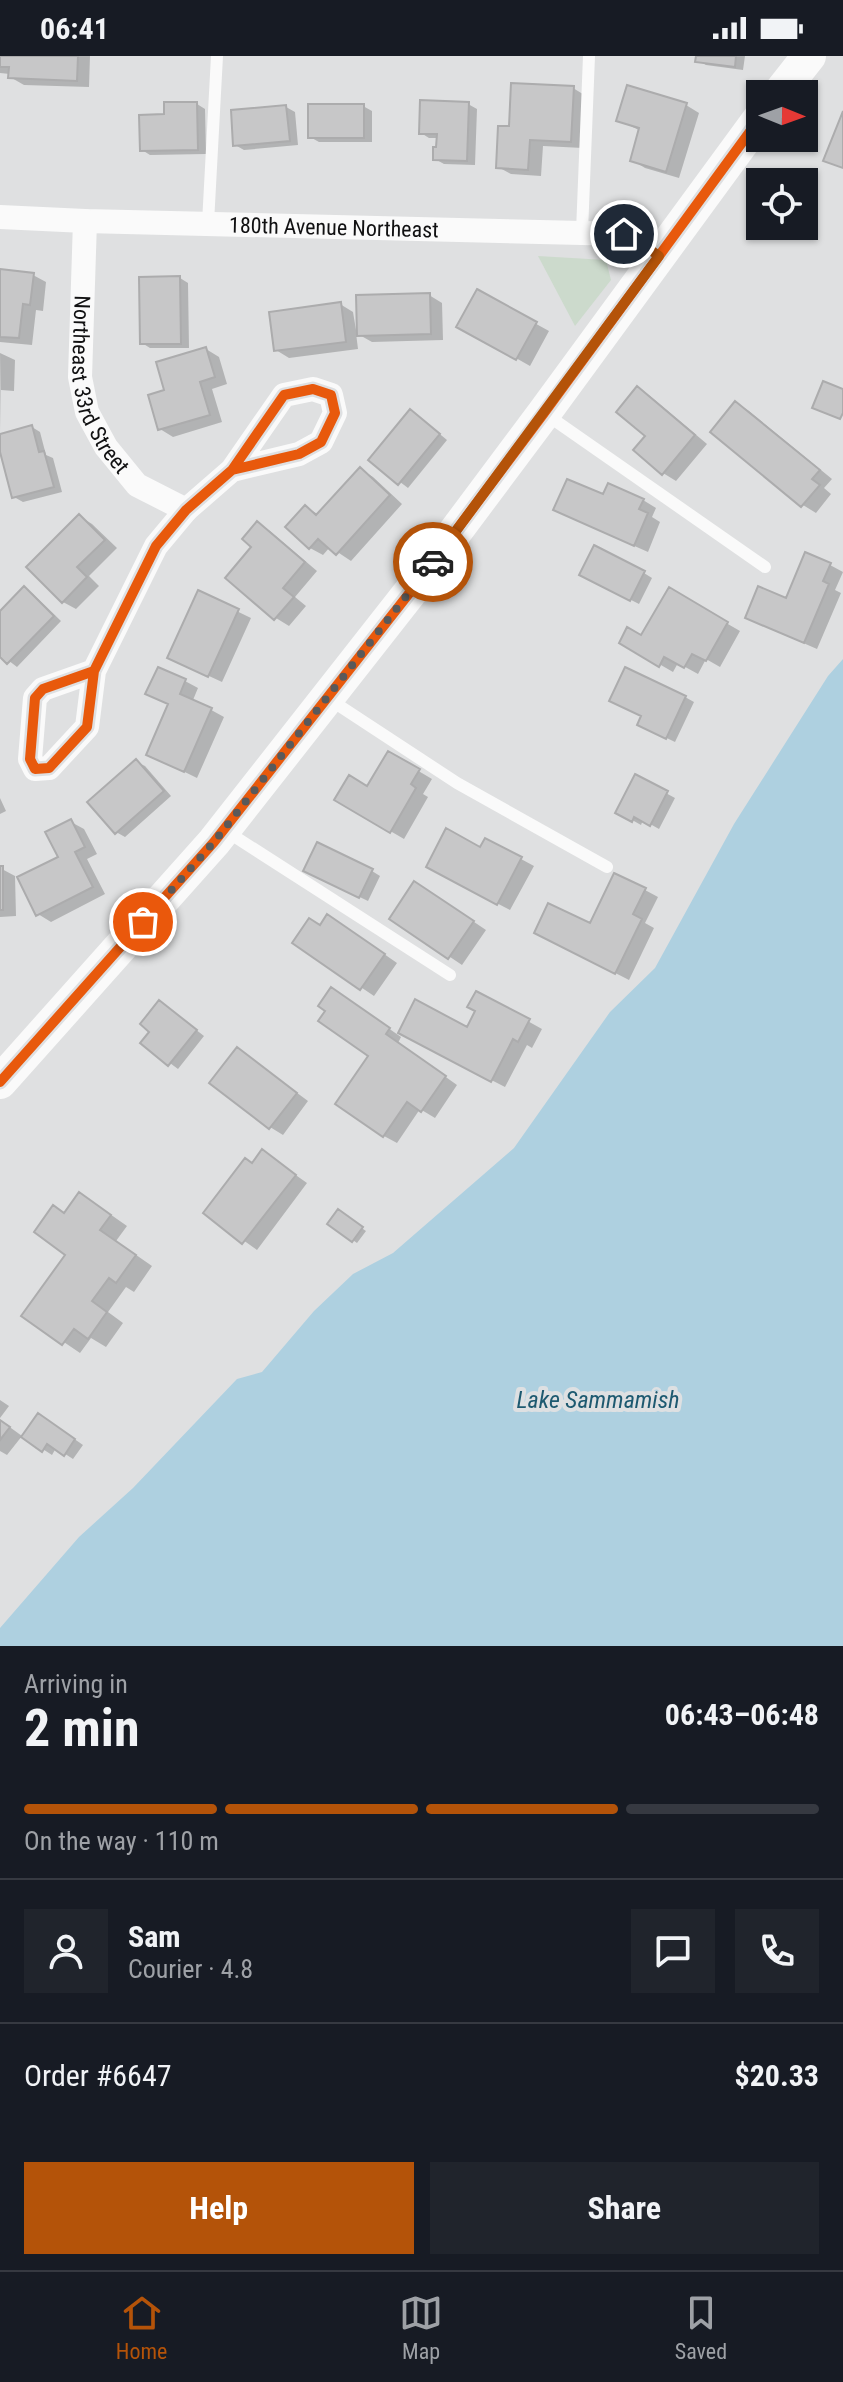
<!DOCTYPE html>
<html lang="en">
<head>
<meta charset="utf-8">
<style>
	:root { --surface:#171b24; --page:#20242c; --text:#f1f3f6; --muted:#9ea1a6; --line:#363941; --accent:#b45309 }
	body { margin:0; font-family:"Roboto Condensed",sans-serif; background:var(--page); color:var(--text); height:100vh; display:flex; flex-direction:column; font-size:30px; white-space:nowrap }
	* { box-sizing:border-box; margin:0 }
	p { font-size:26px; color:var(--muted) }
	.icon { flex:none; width:44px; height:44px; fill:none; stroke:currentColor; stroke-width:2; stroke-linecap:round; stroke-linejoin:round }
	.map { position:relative; height:1590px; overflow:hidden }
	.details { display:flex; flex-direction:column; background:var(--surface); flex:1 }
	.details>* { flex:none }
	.needle { width:52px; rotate:91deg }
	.buttons { position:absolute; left:746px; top:24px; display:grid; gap:16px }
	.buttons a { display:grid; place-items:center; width:72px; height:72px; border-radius:0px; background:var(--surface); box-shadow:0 2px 6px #0004; font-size:40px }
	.pin { position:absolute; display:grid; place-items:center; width:68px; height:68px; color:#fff; margin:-34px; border:4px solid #fff; border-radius:50%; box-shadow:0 2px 8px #0007 }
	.courier { position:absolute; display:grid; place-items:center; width:80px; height:80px; margin:-40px; border:6px solid #b45309; border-radius:50%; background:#fff; color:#222; box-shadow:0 2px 10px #0007 }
	.summary em { font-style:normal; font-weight:700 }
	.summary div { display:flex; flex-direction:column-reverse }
	.summary { display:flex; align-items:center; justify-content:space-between; height:136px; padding:0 24px }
	h1 { font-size:52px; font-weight:700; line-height:60px }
	.bar { display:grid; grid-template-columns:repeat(4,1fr); gap:12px 8px; align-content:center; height:96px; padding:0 24px }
	.bar i { height:10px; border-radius:6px; background:var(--line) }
	.bar .active { background:var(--accent) }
	.bar p { grid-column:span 4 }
	.line { display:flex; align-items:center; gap:20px; padding:0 24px; border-top:2px solid var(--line) }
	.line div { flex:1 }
	.round { display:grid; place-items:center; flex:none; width:84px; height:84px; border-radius:0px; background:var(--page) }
	.button { display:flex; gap:16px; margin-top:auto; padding:16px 24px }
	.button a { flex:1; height:92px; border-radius:0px; background:var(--accent); color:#fff; font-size:32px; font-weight:700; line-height:92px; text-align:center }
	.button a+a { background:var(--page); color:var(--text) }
	.status { display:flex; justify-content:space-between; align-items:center; height:56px; padding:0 40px; background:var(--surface); direction:ltr }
	.status svg { height:22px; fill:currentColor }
	.tabs { display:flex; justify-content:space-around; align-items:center; height:112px; border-top:2px solid var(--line); background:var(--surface); font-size:22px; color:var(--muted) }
	.tabs a { display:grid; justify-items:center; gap:4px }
	.tabs .active { color:var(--accent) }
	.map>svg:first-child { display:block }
</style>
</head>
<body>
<div class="status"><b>06:41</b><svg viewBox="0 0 49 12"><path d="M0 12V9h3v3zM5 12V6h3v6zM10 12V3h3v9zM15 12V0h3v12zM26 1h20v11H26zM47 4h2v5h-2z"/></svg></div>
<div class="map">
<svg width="843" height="1590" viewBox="0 0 843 1590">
	<rect width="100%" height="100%" fill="#dfe0e1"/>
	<!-- green -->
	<path fill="#ccdacc" d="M538,200L606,204L611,224L575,270Z"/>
	<!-- water -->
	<path fill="#aed0e0" d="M843,603V1590H0V1572L79,1481L133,1432L237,1323L262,1316L314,1255L353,1218L393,1197L514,1092L610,956L655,912L734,768L828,620Z"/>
	<!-- shadow -->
	<path fill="#0003" d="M0,0H90L89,31L24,29L10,21V18L0,17Z
		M698,0H745L743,14L706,9L697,4Z
		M573,32L586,40L583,92L543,90L541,120L511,118L498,111L511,72Z
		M197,48L205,53L206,98L150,99L142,94Z
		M468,48L477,53L475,109L444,108L435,103L438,93L439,82H429L421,77Z
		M686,49L699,57L679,122L645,112L632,104L641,75L618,64Z
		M363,50L372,55V86H319L310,81Z
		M286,51L295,56L298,89L244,94L235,89Z
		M0,215L33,219L46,226L43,255L36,254L32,289L0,286Z
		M180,222L188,227L189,292H150L142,287Z
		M478,236L549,275L530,310L459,270Z
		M429,239L442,247L443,284L372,286L356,277L358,293L289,302L276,294L340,248L353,256L356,274H359Z
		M206,293L219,301L227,328L212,333L222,366L173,381L160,373L166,335Z
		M0,297L15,304L14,335L1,334V376Z
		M637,333L650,340L707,388L676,425L663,417L647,380Z
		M736,347L749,355L832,423L824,432L831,438L816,457L803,449L713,375Z
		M419,361L447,384L408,432L371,404Z
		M32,371L40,376L46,399L53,402L62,436L23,446L14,441L0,389V380Z
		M360,413L373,421L402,448L351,505L330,491L323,499L310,492L306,451L319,459Z
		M604,441L643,444L656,452L652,461L660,466L648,496L569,461Z
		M79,460L92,468L117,492L89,520L99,530L76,553L63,546Z
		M257,468L270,475L317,515L295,541L306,550L289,570L276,562L228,522L254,491Z
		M830,509L843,516L835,534L841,537L817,593L760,568Z
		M644,517L652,522L639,548L590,523Z
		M24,533L33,538L61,565L17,611L0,598V558Z
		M669,534L740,575L720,611L706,603L698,618L678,607L673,616L621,586L642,582Z
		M199,537L251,562L222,626L183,608Z
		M185,625L198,632L193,644L224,661L197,722L148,698Z
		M685,641L694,646L675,686L648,673Z
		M388,697L432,723L423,738L428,741L404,783L337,744L368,733Z
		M136,706L145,710L171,740L125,781L116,776Z
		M636,721L675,742L659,773L643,764L641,769L618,756Z
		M0,742L6,755L0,758Z
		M71,766L84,773L97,798L87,803L105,838L51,866L38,858L60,801Z
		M521,803L534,810L510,854L441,818Z
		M0,812L15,820L16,860L0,861Z
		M372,815L380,820L368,845L314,819Z
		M645,834L658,841L645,867L654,872L629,924L549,883L591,870Z
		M428,835L486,874L462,909L392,862Z
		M341,868L397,907L374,940L294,886L321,871Z
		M477,937L542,973L532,992L527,989L505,1031L413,984L468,973L478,955Z
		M344,941L401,981L398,987L457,1029L435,1062L420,1053L397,1087L384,1080L371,1000Z
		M168,952L204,980L178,1013L143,987Z
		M238,993L308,1045L283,1079L270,1071Z
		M263,1096L307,1127L257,1194L205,1157Z
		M97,1149L127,1170L116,1185L152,1210L134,1236L126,1231L108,1256L123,1267L106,1291L91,1282L80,1297L24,1259L68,1198L66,1159Z
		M338,1156L366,1175L357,1187L330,1168Z
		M0,1344L9,1350L0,1362Z
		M0,1364L22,1380L7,1399L0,1395Z
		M47,1364L83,1389L73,1403L56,1392L52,1399L24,1381Z"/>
	<!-- building -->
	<path fill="#c7c7c8" stroke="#acacad" stroke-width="2" d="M0,0H78L77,25L8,22L9,11H0Z
		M696,0H736L735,11L695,6Z
		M511,27L574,30L571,86L530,84L528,114L496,112L498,70H509Z
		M627,29L687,47L666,116L630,105L639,72L616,65Z
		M420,44L469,46L467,105L433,104V91H436L437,78H419Z
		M164,46H197L198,94L140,95L139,59L164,58Z
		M308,48H364V82H308Z
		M286,49L290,85L233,90L231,54Z
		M843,55V112L823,105Z
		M0,213L34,217L30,249L23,248L19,282L0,281Z
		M180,220L181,288H140L139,221Z
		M477,233L537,266L516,304L456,271Z
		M430,237L431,278L357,280L356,239Z
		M341,246L346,286L274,295L269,256Z
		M206,291L215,321L200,326L210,359L158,374L148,339L164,334L156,306Z
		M823,325L843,333V357L840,363L812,352Z
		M637,330L695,379L662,419L633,394L645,380L616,356Z
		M735,345L820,414L812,423L820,429L801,451L710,376Z
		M410,353L440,378L398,429L368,404Z
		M32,369L39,396L44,395L54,431L12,442L0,396V378Z
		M360,411L390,439L336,499L318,483L309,493L285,471L305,449L316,459Z
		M567,423L603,438L608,427L644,443L639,453L648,457L634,490L553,454Z
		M79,458L105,484L77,511L87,521L62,547L26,511Z
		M257,465L305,506L283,532L294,541L274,564L225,522L251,491L242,483Z
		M594,489L645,515L630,545L579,519Z
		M805,496L831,507L823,525L829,528L804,587L745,562L758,530L786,542Z
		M24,530L54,560L7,608L0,601V555Z
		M669,531L728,566L706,605L692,598L684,612L664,601L659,611L619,587L627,571L641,579Z
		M198,534L239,553L208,621L167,602Z
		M158,611L186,623L180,638L212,652L184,716L146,699L168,648L145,638Z
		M625,611L686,640L666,683L637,669L641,660L609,645Z
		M388,695L420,713L411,728L416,732L390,777L334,744L349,719L367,730Z
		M136,703L164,735L115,778L87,746Z
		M635,718L668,735L650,770L634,761L632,766L615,757Z
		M71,763L85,791L75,796L93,831L36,860L17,821L58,801L45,776Z
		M446,772L480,791L485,782L522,801L497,849L426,811Z
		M317,786L373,813L359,842L303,815Z
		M0,810H3V854H0Z
		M614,817L646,832L633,858L642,863L615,918L534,877L548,847L590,867Z
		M414,825L474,865L448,903L389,863Z
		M327,858L385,898L360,934L292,887L309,862L320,869Z
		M331,931L390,972L386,978L446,1020L421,1056L407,1046L383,1081L335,1048L368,1000L318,965L325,955L318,950Z
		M476,935L530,963L518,986L513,983L491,1026L398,977L415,943L467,971L475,955L467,951Z
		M159,944L197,974L168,1010L140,987L149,976L140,968Z
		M237,991L297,1037L269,1073L209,1027Z
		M262,1093L296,1119L242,1188L203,1157L245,1102L252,1107Z
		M79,1136L111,1159L100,1174L136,1199L116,1227L109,1222L92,1245L107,1256L88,1283L74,1273L62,1289L21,1260L65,1199L34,1176L53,1149L64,1157Z
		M338,1153L363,1171L352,1186L327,1168Z
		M38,1357L75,1383L64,1400L47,1388L42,1396L21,1381Z
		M0,1364L10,1371L0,1384Z"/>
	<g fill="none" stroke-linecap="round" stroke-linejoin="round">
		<!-- lane -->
		<path stroke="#fafafa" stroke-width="12" d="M208,167L217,0
			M582,176L589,0
			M547,359L765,511
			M329,643L457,727L607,811
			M226,775L450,919"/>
		<!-- street -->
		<g stroke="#fafafa" stroke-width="24">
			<path id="s1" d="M0,161L85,165L624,178L635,183L659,200"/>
			<path id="s2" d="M85,165L80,321L87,356L106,391L137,429L186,454"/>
			<path d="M94,615L87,671L49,712L35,713L30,703L35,642L43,633L94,615L156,490L186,454L232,414L284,339L313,333L331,339L335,357L321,386L299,398L232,414"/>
		</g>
		<!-- secondary -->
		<path stroke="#fafafa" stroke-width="34" d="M779,38L809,0
			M0,1026L214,786L411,535L544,357L760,62"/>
		<!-- cycleway casing -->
		<g stroke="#dee0e2" stroke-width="15">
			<path id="cycleway" d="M94,615L87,671L49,712L35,713L30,703L35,642L43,633L94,615L156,490L186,454L232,414L284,339L313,333L331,339L335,357L321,386L299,398L232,414
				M0,1026L214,786L411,535L544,357L760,62"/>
		</g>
		<!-- cycleway -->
		<use href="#cycleway" stroke="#e8590c" stroke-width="10"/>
	</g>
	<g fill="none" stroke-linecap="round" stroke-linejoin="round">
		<!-- done -->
		<path stroke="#59595a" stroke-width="8" stroke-dasharray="0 14.4" d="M143,866L214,786L433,506"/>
		<!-- route -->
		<path stroke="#b45309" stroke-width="10" d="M433,506L659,200L635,183L624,178"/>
	</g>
	<g text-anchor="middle" stroke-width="8" stroke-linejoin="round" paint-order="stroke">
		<!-- street labels -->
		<g font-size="22" fill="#111112" stroke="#dee0e2">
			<text dy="8" stroke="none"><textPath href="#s1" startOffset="334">180th Avenue Northeast</textPath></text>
			<text dy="8" stroke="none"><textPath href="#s2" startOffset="168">Northeast 33rd Street</textPath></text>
		</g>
		<!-- water labels -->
		<g font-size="24" font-style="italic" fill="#1d5970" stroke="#dee0e2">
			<text x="598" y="1352">Lake Sammamish</text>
		</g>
	</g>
</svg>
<div class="buttons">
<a><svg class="needle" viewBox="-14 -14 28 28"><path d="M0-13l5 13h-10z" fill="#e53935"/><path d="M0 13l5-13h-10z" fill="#9ea1a6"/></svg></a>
<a><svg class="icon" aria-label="locate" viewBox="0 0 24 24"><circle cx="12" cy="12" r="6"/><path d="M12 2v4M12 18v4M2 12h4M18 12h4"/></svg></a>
</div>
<div class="pin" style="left:143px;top:866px;background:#ea580c"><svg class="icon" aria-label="bag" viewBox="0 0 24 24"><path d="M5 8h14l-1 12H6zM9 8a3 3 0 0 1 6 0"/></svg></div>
<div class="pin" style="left:624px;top:178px;background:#1f2937"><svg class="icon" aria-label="home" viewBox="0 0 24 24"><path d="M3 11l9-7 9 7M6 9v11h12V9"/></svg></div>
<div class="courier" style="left:433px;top:506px"><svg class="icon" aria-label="car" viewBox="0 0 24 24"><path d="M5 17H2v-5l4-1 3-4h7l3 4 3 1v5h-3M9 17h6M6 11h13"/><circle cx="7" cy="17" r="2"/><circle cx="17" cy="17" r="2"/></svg></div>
</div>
<section class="details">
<div class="summary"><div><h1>2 min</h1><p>Arriving in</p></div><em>06:43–06:48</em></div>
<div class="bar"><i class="active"></i><i class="active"></i><i class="active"></i><i></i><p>On the way · 110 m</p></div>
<div class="line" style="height:144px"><a class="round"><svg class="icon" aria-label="person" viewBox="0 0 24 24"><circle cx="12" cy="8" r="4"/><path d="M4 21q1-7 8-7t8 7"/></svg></a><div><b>Sam</b><p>Courier · 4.8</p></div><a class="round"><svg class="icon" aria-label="chat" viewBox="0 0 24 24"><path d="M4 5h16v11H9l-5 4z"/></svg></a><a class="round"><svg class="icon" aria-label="phone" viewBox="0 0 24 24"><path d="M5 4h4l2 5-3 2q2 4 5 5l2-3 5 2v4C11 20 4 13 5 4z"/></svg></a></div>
<div class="line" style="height:104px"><div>Order #6647</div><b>$20.33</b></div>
<div class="button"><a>Help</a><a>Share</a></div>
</section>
<nav class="tabs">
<a class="active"><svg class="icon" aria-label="home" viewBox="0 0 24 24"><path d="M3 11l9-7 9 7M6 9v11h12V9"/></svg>Home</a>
<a><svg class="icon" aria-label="map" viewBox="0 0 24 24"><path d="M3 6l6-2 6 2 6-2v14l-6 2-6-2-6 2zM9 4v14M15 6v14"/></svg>Map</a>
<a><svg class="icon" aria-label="saved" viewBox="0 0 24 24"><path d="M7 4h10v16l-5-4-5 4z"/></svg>Saved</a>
</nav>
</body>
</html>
